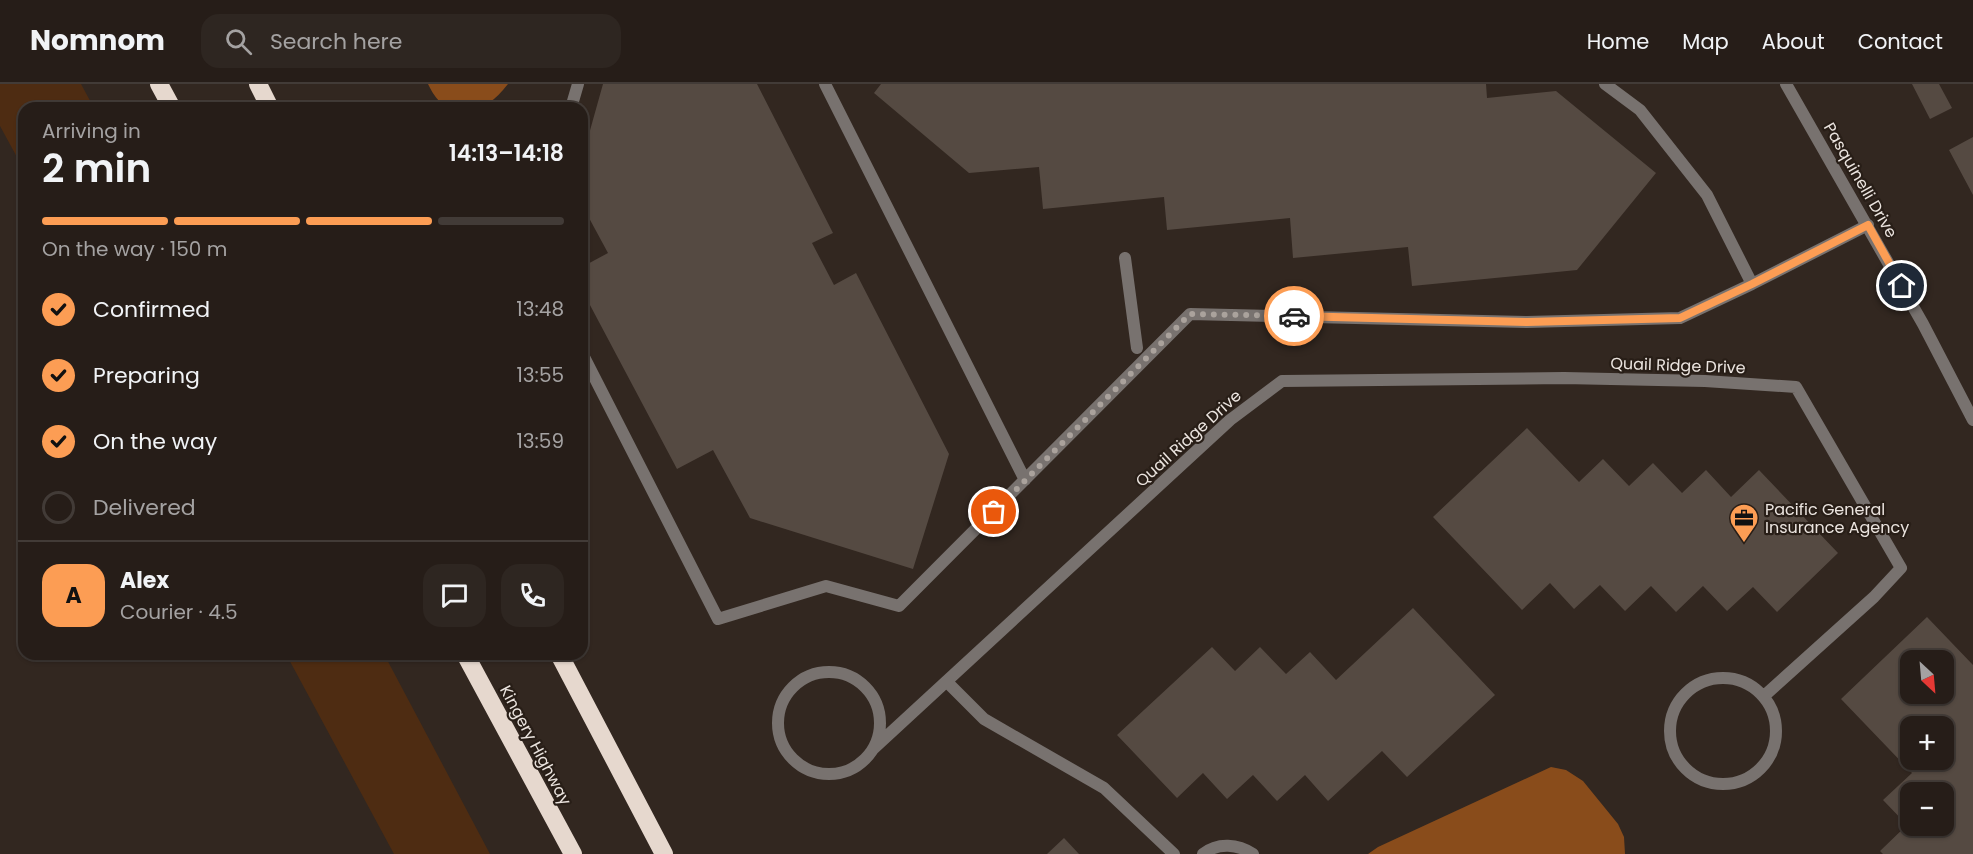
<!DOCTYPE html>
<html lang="en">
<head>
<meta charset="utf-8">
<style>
	:root { --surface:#261d18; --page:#2e2621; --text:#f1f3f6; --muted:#a4a2a2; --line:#423b37; --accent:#fc9d54 }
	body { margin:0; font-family:Poppins,sans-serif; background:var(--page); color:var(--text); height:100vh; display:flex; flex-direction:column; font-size:22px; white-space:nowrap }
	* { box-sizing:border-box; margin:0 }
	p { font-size:20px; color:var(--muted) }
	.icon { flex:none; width:33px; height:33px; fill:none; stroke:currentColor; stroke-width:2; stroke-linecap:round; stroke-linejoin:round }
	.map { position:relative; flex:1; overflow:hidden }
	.details { position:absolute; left:18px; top:18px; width:570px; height:558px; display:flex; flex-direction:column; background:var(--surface); border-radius:18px; box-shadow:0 2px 4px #0004,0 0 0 2px var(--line) }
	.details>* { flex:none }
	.needle { width:39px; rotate:154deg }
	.buttons { position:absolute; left:1900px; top:566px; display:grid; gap:12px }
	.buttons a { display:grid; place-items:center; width:54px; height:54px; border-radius:12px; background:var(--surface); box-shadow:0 2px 4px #0004,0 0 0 2px var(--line); font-size:30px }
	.pin { position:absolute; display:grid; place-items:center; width:51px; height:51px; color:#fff; margin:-26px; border:3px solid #fff; border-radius:50%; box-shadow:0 2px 6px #0007 }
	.courier { position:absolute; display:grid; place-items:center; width:60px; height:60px; margin:-30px; border:4px solid #fc9d54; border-radius:50%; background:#fff; color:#222; box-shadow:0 2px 8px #0007 }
	.overview em { font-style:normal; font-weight:600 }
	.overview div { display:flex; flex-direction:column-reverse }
	.overview { display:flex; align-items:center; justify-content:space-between; height:102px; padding:0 24px }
	h1 { font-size:39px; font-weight:600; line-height:45px }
	.bar { display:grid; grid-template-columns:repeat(4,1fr); gap:9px 6px; align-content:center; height:72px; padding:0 24px }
	.bar i { height:8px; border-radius:4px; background:var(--line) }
	.bar .active { background:var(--accent) }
	.bar p { grid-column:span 4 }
	.line { display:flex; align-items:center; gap:15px; padding:0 24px; border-top:2px solid var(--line) }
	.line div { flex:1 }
	.round { display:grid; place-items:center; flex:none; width:63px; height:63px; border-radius:18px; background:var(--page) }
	ol { padding:0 24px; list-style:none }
	li { display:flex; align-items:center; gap:18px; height:66px }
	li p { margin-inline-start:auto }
	li .icon { padding:6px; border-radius:50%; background:var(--accent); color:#111; stroke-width:4 }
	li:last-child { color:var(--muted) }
	li i { width:33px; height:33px; border:3px solid var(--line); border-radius:50% }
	header { display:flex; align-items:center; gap:36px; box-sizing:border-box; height:84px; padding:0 30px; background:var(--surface); border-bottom:2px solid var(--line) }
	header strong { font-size:28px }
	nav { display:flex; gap:33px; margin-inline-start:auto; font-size:21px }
	.search { width:420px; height:54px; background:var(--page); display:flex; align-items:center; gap:15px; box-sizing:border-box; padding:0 21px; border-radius:18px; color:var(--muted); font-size:22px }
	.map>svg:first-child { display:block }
</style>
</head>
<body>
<header>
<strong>Nomnom</strong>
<div class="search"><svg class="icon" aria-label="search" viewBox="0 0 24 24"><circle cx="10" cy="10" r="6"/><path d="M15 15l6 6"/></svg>Search here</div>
<nav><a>Home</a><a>Map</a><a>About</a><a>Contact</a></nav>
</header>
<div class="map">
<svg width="1973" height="770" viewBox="0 0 1973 770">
	<rect width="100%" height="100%" fill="#322720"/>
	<!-- green -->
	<path fill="#4e2c12" d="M0,0H81L94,24H24V86L0,42Z
		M286,570H384L490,770H394Z"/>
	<!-- water -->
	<path fill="#894c1b" d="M428,0H508C494,17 487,24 464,24C443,24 437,18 428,0Z
		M1551,683L1566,686L1583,697L1618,740L1624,753L1625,770H1368L1378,763Z"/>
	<!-- building -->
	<path fill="#554a42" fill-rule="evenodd" d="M603,0H757L833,149L812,159L834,201L856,189L949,370L913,485L750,434L713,366L677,385L582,206V183L608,169L582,121V75Z
		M881,0H1486L1487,14L1556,7L1656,89L1577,186L1412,202L1408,163L1293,174L1290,134L1167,146L1164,113L1043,125L1039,83L969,89L874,9Z
		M1912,0H1939L1952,24L1930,35Z
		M1973,53V111L1949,66Z
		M1527,344L1579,398L1603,375L1629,402L1653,379L1682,409L1706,386L1731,413L1759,386L1838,469L1777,528L1753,503L1727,527L1703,502L1676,528L1651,502L1625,527L1600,501L1574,525L1550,499L1522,526L1433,433Z
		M1413,524L1495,611L1407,693L1382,667L1328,717L1305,691L1277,717L1253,691L1227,715L1203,689L1177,714L1117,651L1212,563L1235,587L1260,563L1286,590L1310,568L1336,596Z
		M1927,533L1973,581V770H1883L1880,767L1907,741L1883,716L1912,689L1841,615ZM1911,576H1944V609H1911ZM1911,642H1944V675H1911ZM1911,708H1944V741H1911Z
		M1064,754L1079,770H1047Z"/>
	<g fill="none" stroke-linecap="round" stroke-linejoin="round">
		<!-- service -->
		<path stroke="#78726f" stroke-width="12" d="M825,0L1025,396
			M1605,0L1640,26L1707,111L1752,200
			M571,24L578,0
			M1125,174L1137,264
			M582,269L718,535L826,502L899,522L1190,230L1527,238L1680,234L1752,200L1868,141"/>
		<!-- minor -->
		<path stroke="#78726f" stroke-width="12" d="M778 639a51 51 0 1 1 102 0a51 51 0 1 1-102 0Z
			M1670 647a53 53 0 1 1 106 0a53 53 0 1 1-106 0Z
			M947,598L984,635L1104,704L1174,770
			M873,665L1230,336L1282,297L1564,294L1705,297L1796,303L1901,484L1874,513L1764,612
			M1203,770C1218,758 1238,760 1253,770"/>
		<!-- tertiary -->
		<path stroke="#78726f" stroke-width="12" d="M1786,0L1923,240L1973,336"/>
		<!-- motorway -->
		<path stroke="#e6d8ce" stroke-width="18" d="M159,0L172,24
			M258,0L270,24
			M465,570L573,770
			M559,570L664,770"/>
	</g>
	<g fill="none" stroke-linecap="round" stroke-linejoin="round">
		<!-- done -->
		<path stroke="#aaa29c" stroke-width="6" stroke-dasharray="0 10.8" d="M994,428L1190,230L1294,232"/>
		<!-- route -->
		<path stroke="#fc9d54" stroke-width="8" d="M1294,232L1527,238L1680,234L1752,200L1868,141L1902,202"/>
	</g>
	<!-- icons -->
	<defs>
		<g id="office-pin" transform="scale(1.5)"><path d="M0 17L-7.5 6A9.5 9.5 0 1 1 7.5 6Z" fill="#fc9d54" stroke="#281e17"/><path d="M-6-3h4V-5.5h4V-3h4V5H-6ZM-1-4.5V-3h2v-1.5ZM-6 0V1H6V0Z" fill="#111"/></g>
	</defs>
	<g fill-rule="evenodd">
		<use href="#office-pin" x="1744" y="434"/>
	</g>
	<g text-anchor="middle" stroke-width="4.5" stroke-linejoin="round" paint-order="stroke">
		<!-- street labels -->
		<g font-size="16" fill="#ebe4df" stroke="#281e17">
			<text transform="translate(1861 96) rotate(60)" y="6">Pasquinelli Drive</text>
			<text transform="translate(1678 281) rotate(2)" y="6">Quail Ridge Drive</text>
			<text transform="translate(1188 354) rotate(-42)" y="6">Quail Ridge Drive</text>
			<text transform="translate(536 661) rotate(62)" y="6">Kingery Highway</text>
		</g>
		<!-- poi labels -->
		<g font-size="16" fill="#ebe4df" stroke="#281e17" text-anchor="start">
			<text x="1765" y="431">Pacific General<tspan x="1765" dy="18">Insurance Agency</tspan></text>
		</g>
	</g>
</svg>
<div class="buttons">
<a><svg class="needle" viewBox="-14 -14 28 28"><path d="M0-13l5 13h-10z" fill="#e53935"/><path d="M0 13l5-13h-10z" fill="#a4a2a2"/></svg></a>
<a>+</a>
<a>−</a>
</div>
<div class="pin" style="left:994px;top:428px;background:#ea580c"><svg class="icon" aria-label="bag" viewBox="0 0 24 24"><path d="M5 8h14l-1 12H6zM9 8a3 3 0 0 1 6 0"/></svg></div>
<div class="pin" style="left:1902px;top:202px;background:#1f2937"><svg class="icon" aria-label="home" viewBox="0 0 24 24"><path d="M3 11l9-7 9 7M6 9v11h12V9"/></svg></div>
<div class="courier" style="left:1294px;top:232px"><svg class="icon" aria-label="car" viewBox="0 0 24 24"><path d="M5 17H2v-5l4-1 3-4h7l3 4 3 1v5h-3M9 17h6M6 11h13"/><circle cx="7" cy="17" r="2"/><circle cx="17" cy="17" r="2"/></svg></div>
<section class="details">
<div class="overview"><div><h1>2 min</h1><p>Arriving in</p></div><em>14:13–14:18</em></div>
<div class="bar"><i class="active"></i><i class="active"></i><i class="active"></i><i></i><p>On the way · 150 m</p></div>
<ol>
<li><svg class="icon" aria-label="check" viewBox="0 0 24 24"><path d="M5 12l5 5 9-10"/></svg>Confirmed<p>13:48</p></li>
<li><svg class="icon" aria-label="check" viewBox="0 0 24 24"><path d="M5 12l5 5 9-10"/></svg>Preparing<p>13:55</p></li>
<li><svg class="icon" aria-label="check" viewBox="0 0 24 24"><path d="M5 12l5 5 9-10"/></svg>On the way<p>13:59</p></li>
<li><i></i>Delivered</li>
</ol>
<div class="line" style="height:108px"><b class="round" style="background:var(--accent);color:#111">A</b><div><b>Alex</b><p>Courier · 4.5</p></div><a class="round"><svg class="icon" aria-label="chat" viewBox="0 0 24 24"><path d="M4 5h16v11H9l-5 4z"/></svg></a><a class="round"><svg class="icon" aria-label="phone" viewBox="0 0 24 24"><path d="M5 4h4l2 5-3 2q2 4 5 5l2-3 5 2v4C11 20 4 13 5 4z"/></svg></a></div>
</section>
</div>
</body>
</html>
